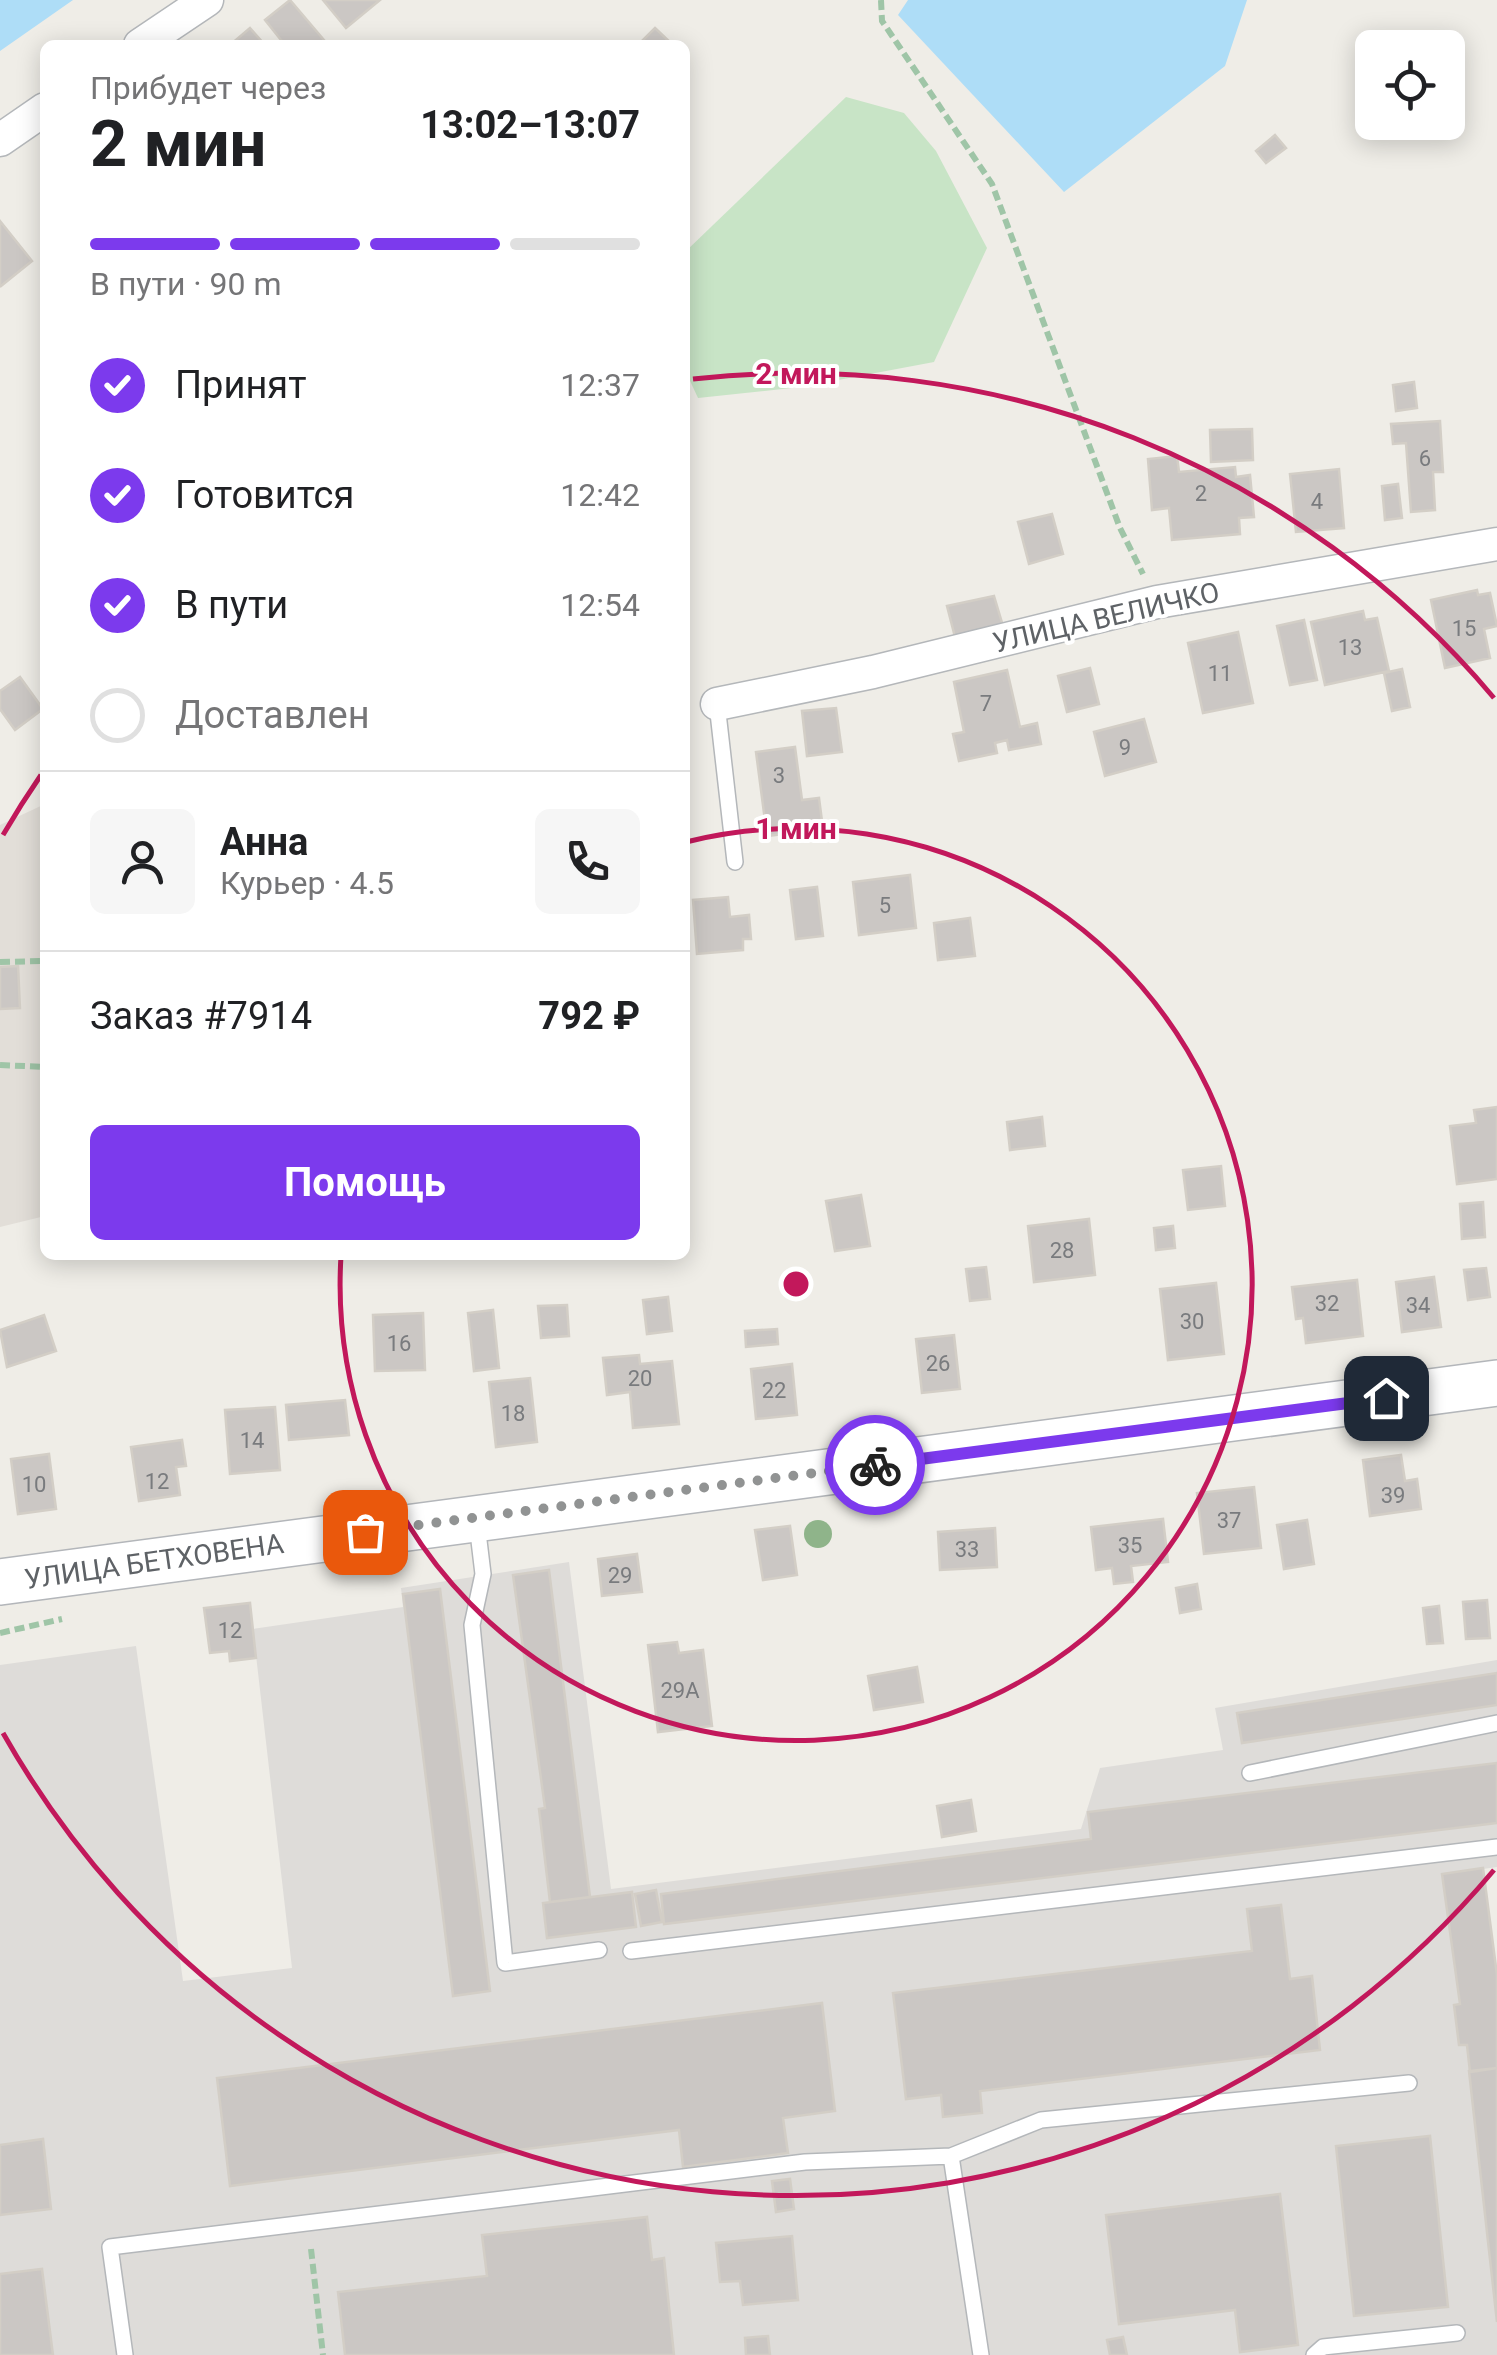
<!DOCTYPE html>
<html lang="ru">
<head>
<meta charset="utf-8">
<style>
	:root { --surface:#fff; --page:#f6f6f6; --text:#202124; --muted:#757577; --line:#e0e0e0; --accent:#7c3aed }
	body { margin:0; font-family:Roboto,sans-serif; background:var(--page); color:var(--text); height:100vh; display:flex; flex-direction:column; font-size:38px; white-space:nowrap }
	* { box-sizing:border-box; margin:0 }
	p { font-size:32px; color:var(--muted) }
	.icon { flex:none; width:55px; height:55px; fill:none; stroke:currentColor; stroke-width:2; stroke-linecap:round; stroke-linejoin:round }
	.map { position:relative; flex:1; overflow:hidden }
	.sheet { position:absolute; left:40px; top:40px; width:650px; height:1220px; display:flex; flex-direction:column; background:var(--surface); border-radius:15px; box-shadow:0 5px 25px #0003 }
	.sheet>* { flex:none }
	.controls { position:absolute; left:1355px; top:30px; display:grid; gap:20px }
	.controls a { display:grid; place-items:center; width:110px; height:110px; border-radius:15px; background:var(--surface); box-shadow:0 5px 25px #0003; font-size:50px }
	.pin { position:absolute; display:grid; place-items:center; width:85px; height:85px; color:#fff; margin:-42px; border-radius:20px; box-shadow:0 5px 15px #0006 }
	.courier { position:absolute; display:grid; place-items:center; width:100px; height:100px; margin:-50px; border:8px solid #7c3aed; border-radius:50%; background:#fff; color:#222; box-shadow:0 2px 12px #0007 }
	.summary em { font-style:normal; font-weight:700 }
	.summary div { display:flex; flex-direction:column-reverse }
	.summary { display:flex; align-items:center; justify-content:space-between; height:170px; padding:0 50px }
	h1 { font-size:65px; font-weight:700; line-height:75px }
	.bar { display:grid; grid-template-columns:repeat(4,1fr); gap:15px 10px; align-content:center; height:120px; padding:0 50px }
	.bar i { height:12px; border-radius:8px; background:var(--line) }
	.bar .current { background:var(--accent) }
	.bar p { grid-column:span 4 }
	.line { display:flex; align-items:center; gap:25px; padding:0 50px; border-top:2px solid var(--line) }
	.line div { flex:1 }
	.round { display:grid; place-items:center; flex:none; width:105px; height:105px; border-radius:15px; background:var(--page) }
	ol { padding:0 50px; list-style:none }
	li { display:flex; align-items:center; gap:30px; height:110px }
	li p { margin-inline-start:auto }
	li .icon { padding:10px; border-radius:50%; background:var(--accent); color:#fff; stroke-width:4 }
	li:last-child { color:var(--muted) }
	li i { width:55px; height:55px; border:5px solid var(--line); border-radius:50% }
	.cta { display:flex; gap:20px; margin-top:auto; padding:20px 50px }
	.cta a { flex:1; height:115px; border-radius:15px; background:var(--accent); color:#fff; font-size:40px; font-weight:700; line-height:115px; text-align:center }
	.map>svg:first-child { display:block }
</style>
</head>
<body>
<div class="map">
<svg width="1497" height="2355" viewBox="0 0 1497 2355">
	<rect width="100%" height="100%" fill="#efede7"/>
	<!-- industrial -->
	<path fill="#dedcd9" d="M569,1562L611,1889L1081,1829L1100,1768L1223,1750L1215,1708L1497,1660V1867L1483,1869L1497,1975V2355H0V1665L136,1646L183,1981L292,1968L253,1629L403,1607L401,1588Z"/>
	<!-- education -->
	<path fill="#e2ded8" d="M45,804V1216L0,1227V825Z"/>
	<!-- green -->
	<path fill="#c8e4c6" d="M846,97L904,113L936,151L987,248L934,362L801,387L698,398L685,370V252Z"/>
	<!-- water -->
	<path fill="#aeddf7" d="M0,0H73L0,51Z
		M908,0H1247L1225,66L1064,192L898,15Z"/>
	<!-- building -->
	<path fill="#cbc7c4" stroke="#d3cec6" stroke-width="2.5" d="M290,0L324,40L318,45H285L265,20Z
		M323,0H380L346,28Z
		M250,28L265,45H230Z
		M655,28L672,44L638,45Z
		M1275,135L1286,148L1266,163L1256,151Z
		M0,221L32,261L1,286L0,284Z
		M1414,382L1417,408L1396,411L1393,385Z
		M1440,421L1443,472H1433L1435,510L1411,512L1406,443L1393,444L1391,424Z
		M1252,429L1253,460L1211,462L1210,430Z
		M1177,456L1179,472L1235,467L1236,477L1250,475L1254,517L1239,518L1240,534L1172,540L1169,508L1152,510L1148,459Z
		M1339,469L1344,528L1296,532L1290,474Z
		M1398,484L1402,518L1385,520L1382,486Z
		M1052,514L1063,554L1029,564L1018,522Z
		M1477,590L1478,595L1490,593L1497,626L1484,629L1490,658L1445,668L1431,600Z
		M994,596L1003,626L955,637L947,606Z
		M1363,611L1365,620L1377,618L1389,671L1325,685L1311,622Z
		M1304,620L1317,680L1290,685L1277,626Z
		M1238,632L1253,703L1203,713L1188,643Z
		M1090,668L1099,704L1067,712L1058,676Z
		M1402,669L1410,707L1392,711L1384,673Z
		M1007,670L1020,727L1037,723L1041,744L1009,750L1007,740L995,743L997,753L959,761L953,734L964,732L954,682Z
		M20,677L43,709L15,730L0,709V691Z
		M836,708L842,752L807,756L802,711Z
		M1144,719L1156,762L1105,776L1094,732Z
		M795,747L802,800L819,798L823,829L767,836L756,752Z
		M910,875L916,928L859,935L853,882Z
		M817,887L823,936L796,939L790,890Z
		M728,897L730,917L749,915L751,939H743V950L697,954L693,900Z
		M970,918L975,956L938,960L934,923Z
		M18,966L20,1008L0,1009V967Z
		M1497,1107V1179L1457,1184L1450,1126L1476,1123L1474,1110Z
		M1042,1117L1045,1146L1010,1150L1007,1122Z
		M1221,1166L1225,1206L1188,1210L1183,1170Z
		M861,1195L870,1246L835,1251L826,1201Z
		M1483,1202L1485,1237L1462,1239L1460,1204Z
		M1089,1219L1095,1275L1034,1282L1028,1226Z
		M1173,1226L1175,1248L1156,1250L1154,1228Z
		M986,1267L990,1299L970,1301L966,1269Z
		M1486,1268L1490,1297L1468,1300L1464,1270Z
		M1434,1277L1441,1327L1402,1332L1396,1282Z
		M1357,1280L1363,1336L1306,1343L1303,1318L1296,1319L1292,1287Z
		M1216,1283L1224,1354L1168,1360L1160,1289Z
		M668,1297L672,1331L647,1334L643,1300Z
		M567,1305L569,1336L541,1338L538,1306Z
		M493,1310L499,1368L474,1371L468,1313Z
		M423,1313L425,1370L375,1371L373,1315Z
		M44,1315L56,1351L7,1367L0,1330Z
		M777,1329L778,1344L746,1347L745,1331Z
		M954,1335L960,1389L922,1393L916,1339Z
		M639,1355L640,1364L672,1361L679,1424L633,1428L630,1392L607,1395L603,1358Z
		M792,1364L797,1415L756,1419L751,1369Z
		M530,1378L537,1442L496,1447L489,1382Z
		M345,1400L349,1435L289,1440L286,1405Z
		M275,1407L280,1470L230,1474L225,1410Z
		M182,1440L186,1466L176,1467L180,1495L139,1501L131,1447Z
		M49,1454L56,1509L18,1514L11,1459Z
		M1401,1455L1405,1481L1417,1479L1421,1509L1370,1516L1363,1460Z
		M1254,1487L1261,1548L1204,1554L1197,1493Z
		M1163,1519L1168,1562L1131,1566L1133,1582L1114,1584L1112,1568L1096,1570L1091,1527Z
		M1307,1520L1314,1564L1284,1569L1277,1525Z
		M790,1526L797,1575L763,1580L755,1530Z
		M995,1528L997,1567L940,1570L938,1532Z
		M637,1554L642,1592L602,1596L598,1559Z
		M549,1570L590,1897L550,1902L539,1809L545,1808L513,1575Z
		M1197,1584L1201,1609L1180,1613L1176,1588Z
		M440,1589L490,1991L453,1996L403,1594Z
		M1487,1600L1490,1638L1466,1639L1463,1602Z
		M250,1603L256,1658L230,1661L229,1651L210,1653L204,1608Z
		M1439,1606L1443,1643L1427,1644L1423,1608Z
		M677,1642L679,1653L703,1650L712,1726L658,1732L648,1645Z
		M917,1667L923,1702L874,1710L868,1676Z
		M1497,1673V1705L1242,1743L1237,1713Z
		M1497,1763V1823L664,1924L661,1894L1091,1839L1088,1812Z
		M971,1800L976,1831L942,1837L937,1806Z
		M1483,1868L1497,1975V2068L1470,2072L1467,2045H1459L1454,2005L1460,2004L1442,1874Z
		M656,1890L662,1922L641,1926L635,1894Z
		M632,1892L636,1927L547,1938L543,1903Z
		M1281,1905L1290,1979L1312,1976L1320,2050L980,2091L982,2113L943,2117L941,2095L906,2099L893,1993L1252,1951L1247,1909Z
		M822,2003L835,2111L783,2118L788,2153L683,2167L679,2130L230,2186L217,2078Z
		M1497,2068V2322L1469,2071Z
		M1430,2136L1448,2307L1354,2316L1336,2146Z
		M43,2139L51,2209L0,2215V2145Z
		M790,2179L794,2209L776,2212L772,2181Z
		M1280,2194L1298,2345L1240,2352L1235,2310L1119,2324L1106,2215Z
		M647,2217L652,2260L664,2258L674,2355H345L338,2292L487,2276L482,2235Z
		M792,2236L798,2300L743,2305L740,2281L720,2282L716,2243Z
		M42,2269L53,2355H0V2274Z
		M768,2336L770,2355H746L745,2338Z
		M1123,2337L1127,2355H1110L1107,2340Z"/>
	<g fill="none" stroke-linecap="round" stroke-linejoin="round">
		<!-- lane casing -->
		<g stroke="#b4b7ba" stroke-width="18">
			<path id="lane" d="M717,704L735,862
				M477,1524L483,1574L472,1625L505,1963L599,1950
				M1250,1773L1497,1723
				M631,1951L1497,1847
				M951,2156L981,2355
				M125,2355L110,2247L805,2162L951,2156L1041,2120L1409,2083
				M1314,2355L1323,2347L1457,2333"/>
		</g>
		<!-- street casing -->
		<g stroke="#b4b7ba" stroke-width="35">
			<path id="street" d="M140,45L207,0
				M0,140L45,109
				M717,704L873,672L1157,602L1497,544"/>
		</g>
		<!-- secondary casing -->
		<g stroke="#b3b6ba" stroke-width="48">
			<path id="secondary" d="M0,1582L1497,1383"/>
		</g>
		<!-- path -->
		<path stroke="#9fc5a7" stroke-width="6" stroke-dasharray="10 5" stroke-linecap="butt" d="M881,0L882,21L992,184L1120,528L1143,574
			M0,962L45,961
			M0,1065L45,1067
			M0,1633L62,1619
			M311,2249L323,2355"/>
		<!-- lane -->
		<use href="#lane" stroke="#fff" stroke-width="15"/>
		<!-- street -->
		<use href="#street" stroke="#fff" stroke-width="32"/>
		<!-- secondary -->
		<use href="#secondary" stroke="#fff" stroke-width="45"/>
	</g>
	<!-- trees -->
	<circle fill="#8fb48a" cx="818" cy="1534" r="14"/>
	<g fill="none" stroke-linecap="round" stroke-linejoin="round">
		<!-- done -->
		<path stroke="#919393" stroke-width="10" stroke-dasharray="0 18" d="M365,1532L875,1465"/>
		<!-- route -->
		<path stroke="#7c3aed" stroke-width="12" d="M875,1465L1386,1398"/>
	</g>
	<!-- distance rings -->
	<g fill="none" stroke="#c2185b" stroke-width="5">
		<path d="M686 842A456 456 0 1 1 341 1256"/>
		<path d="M1494 1870A911 911 0 0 1 3 1733M3 835A911 911 0 0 1 41 775M693 379A911 911 0 0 1 1494 698"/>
	</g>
	<g text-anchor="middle" stroke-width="8" stroke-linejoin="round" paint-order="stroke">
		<!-- number labels -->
		<g font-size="22" fill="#797b7e">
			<text x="1425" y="466">6</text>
			<text x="1201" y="501">2</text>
			<text x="1317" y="509">4</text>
			<text x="1464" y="636">15</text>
			<text x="1350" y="655">13</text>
			<text x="1220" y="681">11</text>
			<text x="986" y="711">7</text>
			<text x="1125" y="755">9</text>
			<text x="779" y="783">3</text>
			<text x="885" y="913">5</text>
			<text x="1062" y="1258">28</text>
			<text x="1327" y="1311">32</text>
			<text x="1418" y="1313">34</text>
			<text x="1192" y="1329">30</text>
			<text x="399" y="1351">16</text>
			<text x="938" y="1371">26</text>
			<text x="640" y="1386">20</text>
			<text x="774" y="1398">22</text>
			<text x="513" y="1421">18</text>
			<text x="252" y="1448">14</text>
			<text x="157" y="1489">12</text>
			<text x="34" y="1492">10</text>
			<text x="1393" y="1503">39</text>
			<text x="1229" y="1528">37</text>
			<text x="1130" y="1553">35</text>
			<text x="967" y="1557">33</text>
			<text x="620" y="1583">29</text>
			<text x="230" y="1638">12</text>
			<text x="680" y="1698">29А</text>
		</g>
		<!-- street labels -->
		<g font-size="28" fill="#5e6266" stroke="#fff">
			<text transform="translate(1106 617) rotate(-13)" y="10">УЛИЦА ВЕЛИЧКО</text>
			<text transform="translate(154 1561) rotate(-8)" y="10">УЛИЦА БЕТХОВЕНА</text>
		</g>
	</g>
	<circle cx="796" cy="1284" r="15" fill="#c2185b" stroke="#fff" stroke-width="5"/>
	<g font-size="30" text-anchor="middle" font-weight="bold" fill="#c2185b" stroke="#fff" stroke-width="8" stroke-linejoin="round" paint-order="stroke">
		<text x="796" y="384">2 мин</text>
		<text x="796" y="839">1 мин</text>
	</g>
</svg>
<div class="controls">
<a><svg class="icon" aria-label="locate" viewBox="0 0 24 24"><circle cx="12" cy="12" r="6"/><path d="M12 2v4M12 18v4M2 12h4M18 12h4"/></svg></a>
</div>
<div class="pin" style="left:365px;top:1532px;background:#ea580c"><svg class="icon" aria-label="bag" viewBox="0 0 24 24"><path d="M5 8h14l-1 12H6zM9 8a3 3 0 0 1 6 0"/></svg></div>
<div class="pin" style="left:1386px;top:1398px;background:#1f2937"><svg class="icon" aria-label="home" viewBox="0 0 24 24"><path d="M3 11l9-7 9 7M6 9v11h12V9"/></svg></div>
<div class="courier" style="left:875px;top:1465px"><svg class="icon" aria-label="bike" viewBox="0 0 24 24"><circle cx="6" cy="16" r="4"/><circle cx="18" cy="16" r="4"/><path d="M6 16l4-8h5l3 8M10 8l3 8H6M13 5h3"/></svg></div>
<section class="sheet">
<div class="summary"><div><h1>2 мин</h1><p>Прибудет через</p></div><em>13:02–13:07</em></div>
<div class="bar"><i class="current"></i><i class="current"></i><i class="current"></i><i></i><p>В пути · 90 m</p></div>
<ol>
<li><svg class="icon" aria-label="check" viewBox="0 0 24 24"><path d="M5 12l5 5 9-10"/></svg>Принят<p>12:37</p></li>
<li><svg class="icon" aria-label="check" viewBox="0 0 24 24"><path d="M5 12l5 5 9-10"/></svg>Готовится<p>12:42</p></li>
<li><svg class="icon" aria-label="check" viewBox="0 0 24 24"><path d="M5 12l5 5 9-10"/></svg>В пути<p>12:54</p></li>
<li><i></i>Доставлен</li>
</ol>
<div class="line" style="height:180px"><a class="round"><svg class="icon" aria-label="person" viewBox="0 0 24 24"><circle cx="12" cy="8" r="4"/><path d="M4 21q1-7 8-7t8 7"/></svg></a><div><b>Анна</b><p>Курьер · 4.5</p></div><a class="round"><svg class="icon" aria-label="phone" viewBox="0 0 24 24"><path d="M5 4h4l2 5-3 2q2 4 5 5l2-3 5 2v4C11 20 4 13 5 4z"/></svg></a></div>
<div class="line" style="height:130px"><div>Заказ #7914</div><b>792 ₽</b></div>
<div class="cta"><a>Помощь</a></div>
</section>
</div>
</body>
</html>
